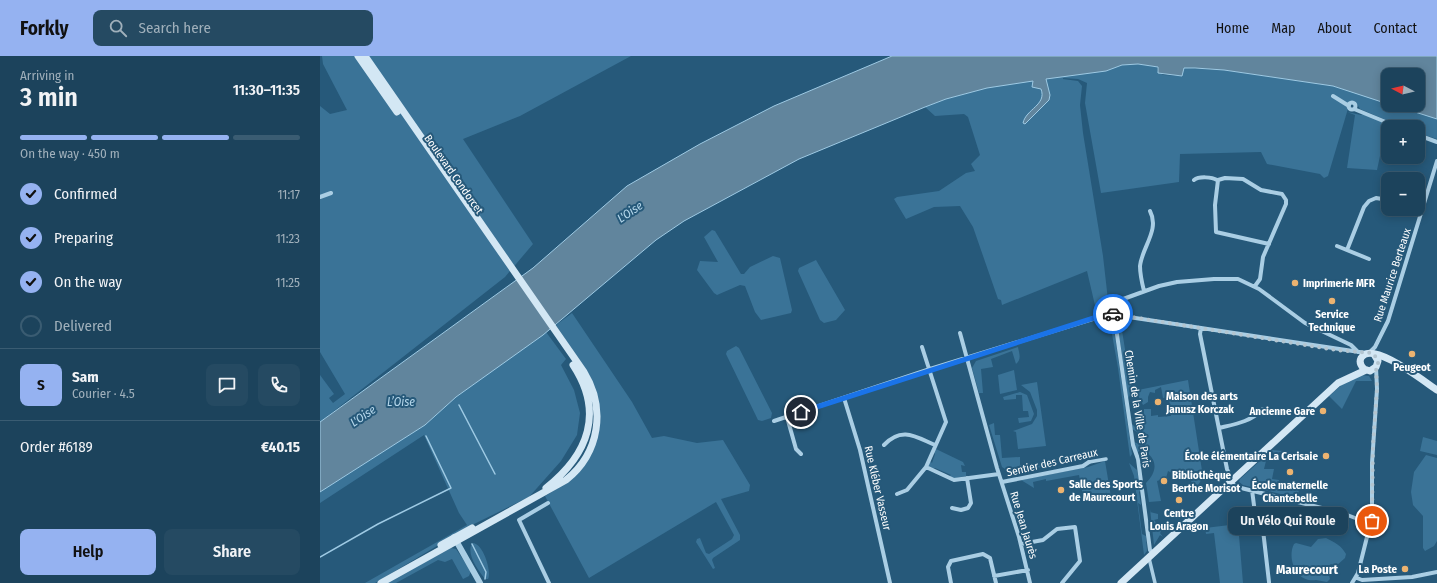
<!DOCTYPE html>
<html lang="en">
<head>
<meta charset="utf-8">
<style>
	:root { --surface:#1c435c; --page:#254a62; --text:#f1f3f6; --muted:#a0b0bb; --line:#3a5c72; --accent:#95b2f1 }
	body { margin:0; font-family:"Fira Sans Condensed",sans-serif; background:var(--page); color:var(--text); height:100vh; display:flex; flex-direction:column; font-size:15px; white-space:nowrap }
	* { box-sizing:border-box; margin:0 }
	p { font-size:13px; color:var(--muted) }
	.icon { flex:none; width:22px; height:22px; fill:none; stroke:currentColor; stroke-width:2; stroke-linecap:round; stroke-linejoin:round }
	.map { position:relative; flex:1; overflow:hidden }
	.sheet { display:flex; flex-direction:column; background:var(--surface); width:320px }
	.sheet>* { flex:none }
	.needle { width:26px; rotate:277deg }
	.controls { position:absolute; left:1061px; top:12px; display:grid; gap:8px }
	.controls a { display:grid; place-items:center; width:44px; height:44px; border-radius:8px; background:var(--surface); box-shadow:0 2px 10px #0003,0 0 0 1px var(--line); font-size:20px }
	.pin { position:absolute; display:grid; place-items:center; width:34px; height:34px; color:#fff; margin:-17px; border:2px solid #fff; border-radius:50%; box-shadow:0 1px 4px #0007 }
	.courier { position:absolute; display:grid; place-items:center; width:40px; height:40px; margin:-20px; border:3px solid #1a73e8; border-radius:50%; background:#fff; color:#222; box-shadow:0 1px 5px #0007 }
	.bubble { position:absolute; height:28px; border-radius:8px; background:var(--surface); box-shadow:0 2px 10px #0003,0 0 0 1px var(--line); font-size:13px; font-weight:600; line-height:28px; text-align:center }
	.overview em { font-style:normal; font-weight:600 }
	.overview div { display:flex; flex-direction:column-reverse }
	.overview { display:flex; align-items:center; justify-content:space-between; height:68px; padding:0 20px }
	h1 { font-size:26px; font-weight:600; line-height:30px }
	.bar { display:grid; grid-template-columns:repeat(4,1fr); gap:6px 4px; align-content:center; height:48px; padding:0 20px }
	.bar i { height:5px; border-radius:3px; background:var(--line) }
	.bar .selected { background:var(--accent) }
	.bar p { grid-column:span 4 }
	.line { display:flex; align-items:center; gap:10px; padding:0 20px; border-top:1px solid var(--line) }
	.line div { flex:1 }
	.round { display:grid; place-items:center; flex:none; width:42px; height:42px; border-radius:8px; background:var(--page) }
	ol { padding:0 20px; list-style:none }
	li { display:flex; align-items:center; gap:12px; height:44px }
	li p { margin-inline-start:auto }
	li .icon { padding:4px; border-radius:50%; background:var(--accent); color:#111; stroke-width:4 }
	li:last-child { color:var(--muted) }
	li i { width:22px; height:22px; border:2px solid var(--line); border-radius:50% }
	.action { display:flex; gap:8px; margin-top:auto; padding:8px 20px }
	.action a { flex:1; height:46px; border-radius:8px; background:var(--accent); color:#111; font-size:16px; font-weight:600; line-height:46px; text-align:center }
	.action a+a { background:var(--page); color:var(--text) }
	header { display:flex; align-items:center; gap:24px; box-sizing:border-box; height:56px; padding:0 20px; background:var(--accent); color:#111 }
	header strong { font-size:19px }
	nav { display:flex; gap:22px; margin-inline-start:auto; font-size:14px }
	.search { width:280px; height:36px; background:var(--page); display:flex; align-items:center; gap:10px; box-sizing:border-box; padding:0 14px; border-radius:8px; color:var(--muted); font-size:15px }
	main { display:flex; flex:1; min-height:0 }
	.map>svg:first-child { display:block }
</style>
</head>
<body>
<header>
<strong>Forkly</strong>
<div class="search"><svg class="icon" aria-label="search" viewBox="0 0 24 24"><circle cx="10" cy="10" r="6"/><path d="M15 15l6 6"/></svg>Search here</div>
<nav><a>Home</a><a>Map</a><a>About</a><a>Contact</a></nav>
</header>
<main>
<section class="sheet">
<div class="overview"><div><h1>3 min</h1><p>Arriving in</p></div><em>11:30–11:35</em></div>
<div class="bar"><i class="selected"></i><i class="selected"></i><i class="selected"></i><i></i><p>On the way · 450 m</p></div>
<ol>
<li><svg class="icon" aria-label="check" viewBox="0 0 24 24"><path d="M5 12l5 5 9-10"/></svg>Confirmed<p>11:17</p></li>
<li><svg class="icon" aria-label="check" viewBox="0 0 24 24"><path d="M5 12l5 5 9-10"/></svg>Preparing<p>11:23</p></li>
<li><svg class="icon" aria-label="check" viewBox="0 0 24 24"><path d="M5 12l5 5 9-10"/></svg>On the way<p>11:25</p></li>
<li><i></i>Delivered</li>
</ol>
<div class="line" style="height:72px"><b class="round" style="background:var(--accent);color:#111">S</b><div><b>Sam</b><p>Courier · 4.5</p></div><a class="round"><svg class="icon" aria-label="chat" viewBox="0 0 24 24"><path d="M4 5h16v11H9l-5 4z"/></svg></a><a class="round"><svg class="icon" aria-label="phone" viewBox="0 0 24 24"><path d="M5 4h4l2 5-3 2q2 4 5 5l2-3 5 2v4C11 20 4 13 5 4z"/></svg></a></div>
<div class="line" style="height:52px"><div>Order #6189</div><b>€40.15</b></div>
<div class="action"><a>Help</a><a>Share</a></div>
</section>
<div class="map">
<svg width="1117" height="527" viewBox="0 0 1117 527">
	<rect width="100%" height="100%" fill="#26597a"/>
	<!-- green -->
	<path fill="#3a7397" d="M2,0H311L200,60L143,83L213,188L185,221L0,366V319L14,338L9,342L13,347L25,338L0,296V50L10,58L27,54L3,8Z
		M818,8L837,11V15L843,19L862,20L864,12L904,14L1013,30L1117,63V83L1098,77V71H1083L1040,53L1035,45H1030L1027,56L1041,59L1046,57L1067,67L1057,114L1027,112L1035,59L1027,56L1008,120L1004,122L1000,118L947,108L941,96L860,98L859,126L781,137L765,47L767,27L758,23L743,22V23L758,25L762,30L760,49L763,77L783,200L789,253L777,258L767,215L682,249L681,244L678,243L653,171L640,150L614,151L586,163L574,143L577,141L619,135L646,117L655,115L651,108L660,99L648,61L644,58L615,60L605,51L626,43L667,32L696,26L786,15L802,9Z
		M392,174L395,175L421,218H424L430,211L453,200L460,202L472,254L471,257L441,264L435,256L425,230L420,229L397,239L394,237L377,214L380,205L398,206L384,181Z
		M496,204L525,254L516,264L504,267L500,264L478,215L479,212Z
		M252,257L312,346L332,382L344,380L377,387L403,384L430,429L429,435L401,443L420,479V484L393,502L392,504L395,512L393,513L376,486L377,483L380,482L386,497L389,498L412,483L414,479L396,446L269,522L225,440L238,432L261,414L272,398L278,376L270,321L236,269Z
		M789,261H792L793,266L812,398L810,401L798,312Z
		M800,262L812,337L808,342L797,265V262Z
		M226,276L246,303L241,309L254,334L260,357L257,379L241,405L209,441L152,469L55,527H45L147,469L139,457L104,379L0,447V436L105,369L136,341Z
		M416,290L419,292L452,357L451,362L442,365L438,364L406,298L407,295Z
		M698,291C699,297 702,303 696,308L692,295L671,303L673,311L661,313L663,337H659L652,312L656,305Z
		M694,314L697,334L680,338L678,319Z
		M1041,319L1049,320L1052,325H1036L1022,353L1009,340L1025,326Z
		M868,324L883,421L877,431L872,429L870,419L866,420L860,416L858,420L848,415L846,422L837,425L841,445L829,446L826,427C839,414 837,401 821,393L817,397L814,386L819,388L817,376L812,373V368L815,371C821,368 824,360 824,353H831V360L838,359V361L851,360L849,341L843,342L841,331L835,334V337L830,336L828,341V346L823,349L819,341L813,337V335Z
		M717,326L726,390L698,393L696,376L693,375L712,368L717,360V354L710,336L701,329Z
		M700,336L707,339L714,358L711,365L699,367L698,362L709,361L708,355H703L702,339H696V343L684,344L683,341Z
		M674,367L675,379H680L682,402L700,401V409L726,407V411L685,413L682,411L669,369Z
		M1103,381L1117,385V399L1100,395Z
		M616,393L643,406L645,410L641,409L642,416H646V420L636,422V424L628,421L631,419L615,412L611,414L608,412L609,404L612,407L615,398L613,395Z
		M952,394L964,395L963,397L959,396L955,405H946L944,413H954L952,423L959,424L958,431L979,434L977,442L923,429L919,426L920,423Z
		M1106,399L1117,402V485L1114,490L1105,495L1103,492V460L1093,449L1091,436L1094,416Z
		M785,405L791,441L764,445L759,419L726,425V423L713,426L714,432L701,424L768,411Z
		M809,407L817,414L821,434L819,436L821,449L818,447L822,478L826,480L827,495L824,499L814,420Z
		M830,453V456L838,458V463L834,464L842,474L840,477L843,481L840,479L834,489Z
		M918,468L923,527H900L894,477L886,478L885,472Z
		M1006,482C1014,486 1021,489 1026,498L1025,502L1016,510L1011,508L1007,511L1010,523L1007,526L996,524C975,527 967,501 974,488L976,487L991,491L998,483Z
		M152,487C163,486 172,516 168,523H165C158,514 146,499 152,487Z
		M131,492L136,493L151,515L149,520L143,523L132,503L125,506L118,504L76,527H66Z"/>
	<!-- water -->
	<path fill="#61859d" stroke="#9ecae4" d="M572,0H1117V63L1073,49H1098V19H1068V48L1013,30L904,14L875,12H864L862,20L838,17V11L818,8L802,9L786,15L726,23L730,39L729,44L705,68L703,67C706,53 727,49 721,33L712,31L713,25L667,32L626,43L605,51L479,103L364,165L336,184L223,279L136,341L105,369L0,436V366L213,212L307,130L380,88L454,50Z"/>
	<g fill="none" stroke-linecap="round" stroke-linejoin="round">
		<!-- stream -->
		<path stroke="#9ecae4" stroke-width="1.5" d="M139,349L175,418
			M152,488L166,516L165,523
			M0,501L58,468L131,432L106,380"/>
		<!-- pedestrian -->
		<path stroke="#aacee4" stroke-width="3.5" d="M769,406L786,403
			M1022,457L1051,468
			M829,502L835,527"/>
		<!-- minor -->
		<path stroke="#aacee4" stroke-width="4" d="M1013,40L1029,50
			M1028.5 50a3.5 3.5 0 1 1 7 0a3.5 3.5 0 1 1-7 0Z
			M1034,53L1078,71
			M1098,79L1117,86
			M874,124C879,120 892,121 897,124
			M0,141L11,137
			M1017,190L1049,203
			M1027,194L1044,151L1049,145L1056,142L1068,144
			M935,230L940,223L943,201L966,148V144L962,138L941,134L923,123L905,122L898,124L895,149L896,176L949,188
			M824,235C822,227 820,218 820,210C822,191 840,174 830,155
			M793,258L795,246L839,230L857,226L894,223H918L939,233L985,267L1031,289L1038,296
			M794,258L813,389L818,403L830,494L833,497
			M881,272L880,278L907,413L913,428L917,431L1022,457
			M640,277L677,412L699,481L710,527
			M1049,297L1055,291L1068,265L1117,105
			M524,342L540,394L570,527
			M467,361L476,393L481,398
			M454,365L610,313L789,258L1046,297
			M899,372C916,368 930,366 943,353
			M564,389C582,370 596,381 615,389
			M606,411L634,424L679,418
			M682,426L763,410L769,406
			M932,434L935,457L943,474L949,526
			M577,438L587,434L606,411L626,366L602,291
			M228,447L199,464L229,527
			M632,452L641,454L648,452L651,447L647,422
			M701,488L723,484L737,473L755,471L760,505L742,527
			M674,520L708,514
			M1037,522L1042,524L1092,521L1117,516
			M631,527L628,511L631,505L663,498L670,502L676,527
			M1032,527L1038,517L1052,461V407L1057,333L1056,311"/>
		<!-- tertiary -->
		<path stroke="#aacee4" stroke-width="6" d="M134,481L160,527"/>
		<!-- secondary -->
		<path stroke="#d3e7f4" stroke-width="7" d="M38,0L77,56
			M45,0L264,316C286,352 280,397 246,424L61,527
			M1055,300L1058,305L1056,311L1050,315L1044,313C1041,310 1039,306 1041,302C1051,283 1106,327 1117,334
			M226,432C269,398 284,356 253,309
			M121,489L152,472
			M801,527L1018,327L1046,314"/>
	</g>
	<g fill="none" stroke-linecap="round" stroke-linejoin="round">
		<!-- done -->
		<path stroke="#b3c5d0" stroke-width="4" stroke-dasharray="0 7.2" d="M793,258L1016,294L1051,297L1055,300L1058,307L1056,311L1057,333L1053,389L1052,465"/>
		<!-- route -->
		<path stroke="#1a73e8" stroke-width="5" d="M481,356L780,260L793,258"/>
	</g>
	<!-- markers -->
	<g fill="#ecb370" stroke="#26597a" stroke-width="1.5">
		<circle cx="975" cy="227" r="4"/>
		<circle cx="1012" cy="245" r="4"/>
		<circle cx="1092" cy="298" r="4"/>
		<circle cx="838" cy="346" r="4"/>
		<circle cx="1003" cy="355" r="4"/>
		<circle cx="1006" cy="400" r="4"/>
		<circle cx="970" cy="416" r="4"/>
		<circle cx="844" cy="425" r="4"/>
		<circle cx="741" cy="434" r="4"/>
		<circle cx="859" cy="444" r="4"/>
		<circle cx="1085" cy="513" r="4"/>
	</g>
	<g text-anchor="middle" stroke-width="4" stroke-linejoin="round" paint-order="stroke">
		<!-- street labels -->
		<g font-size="11" fill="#fff" stroke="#26597a">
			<text transform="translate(134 118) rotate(55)" y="4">Boulevard Condorcet</text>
			<text transform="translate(1072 219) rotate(-72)" y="4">Rue Maurice Berteaux</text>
			<text transform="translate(818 353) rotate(81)" y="4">Chemin de la Ville de Paris</text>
			<text transform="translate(732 406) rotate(-13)" y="4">Sentier des Carreaux</text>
			<text transform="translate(558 432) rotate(77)" y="4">Rue Kléber Vasseur</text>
			<text transform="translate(704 469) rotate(73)" y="4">Rue Jean Jaurès</text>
		</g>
		<!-- poi labels -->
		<g font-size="11" font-weight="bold" fill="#fff" stroke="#26597a" text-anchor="start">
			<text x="983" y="231">Imprimerie MFR</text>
			<text x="1012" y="262" text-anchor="middle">Service<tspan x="1012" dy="13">Technique</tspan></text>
			<text x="1092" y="315" text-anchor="middle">Peugeot</text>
			<text x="846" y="344">Maison des arts<tspan x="846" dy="13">Janusz Korczak</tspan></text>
			<text x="995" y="359" text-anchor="end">Ancienne Gare</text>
			<text x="998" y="404" text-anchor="end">École élémentaire La Cerisaie</text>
			<text x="852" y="423">Bibliothèque<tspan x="852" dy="13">Berthe Morisot</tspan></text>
			<text x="749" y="432">Salle des Sports<tspan x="749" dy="13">de Maurecourt</tspan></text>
			<text x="970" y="433" text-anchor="middle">École maternelle<tspan x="970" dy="13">Chantebelle</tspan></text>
			<text x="859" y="461" text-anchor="middle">Centre<tspan x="859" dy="13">Louis Aragon</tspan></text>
			<text x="1077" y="517" text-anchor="end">La Poste</text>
		</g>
		<!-- water labels -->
		<g font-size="12" font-style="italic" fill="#b5d7eb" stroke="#26597a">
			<text transform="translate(310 156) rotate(-34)" y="4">L'Oise</text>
			<text x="81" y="350">L’Oise</text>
			<text transform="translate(43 360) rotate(-34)" y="4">L'Oise</text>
		</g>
		<!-- quarter labels -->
		<g font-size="13" font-weight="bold" fill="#fff" stroke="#26597a">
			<text x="987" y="518">Maurecourt</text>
		</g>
	</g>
</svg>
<div class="controls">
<a><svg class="needle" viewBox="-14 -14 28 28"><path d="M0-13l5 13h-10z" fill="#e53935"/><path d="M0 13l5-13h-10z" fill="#a0b0bb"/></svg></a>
<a>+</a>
<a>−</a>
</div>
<div class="pin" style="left:1052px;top:465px;background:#ea580c"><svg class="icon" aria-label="bag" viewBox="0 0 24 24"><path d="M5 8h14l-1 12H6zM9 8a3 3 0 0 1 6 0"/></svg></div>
<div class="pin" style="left:481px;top:356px;background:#1f2937"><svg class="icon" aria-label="home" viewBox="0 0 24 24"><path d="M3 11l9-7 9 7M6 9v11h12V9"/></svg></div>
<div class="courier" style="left:793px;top:258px"><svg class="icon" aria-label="car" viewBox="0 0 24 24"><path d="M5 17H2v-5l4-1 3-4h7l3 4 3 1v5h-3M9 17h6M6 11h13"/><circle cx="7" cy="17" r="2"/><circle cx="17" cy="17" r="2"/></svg></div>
<div class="bubble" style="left:908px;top:451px;width:120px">Un Vélo Qui Roule</div>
</div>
</main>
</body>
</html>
